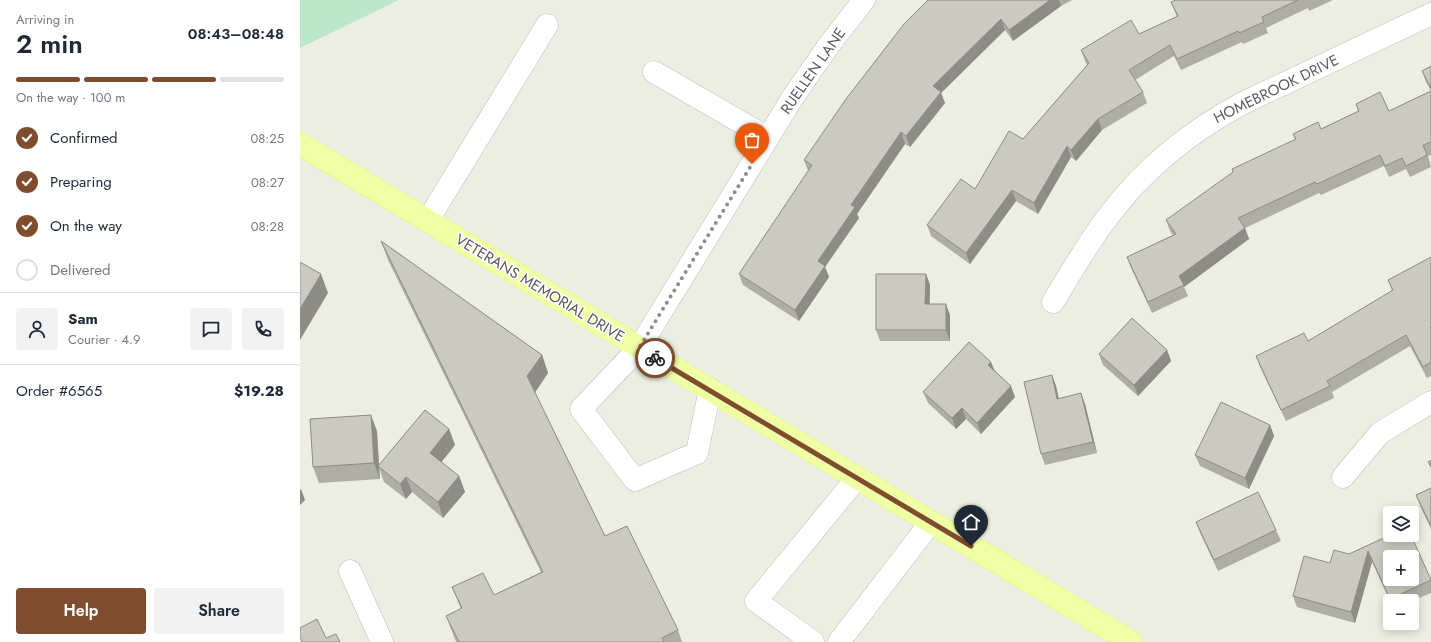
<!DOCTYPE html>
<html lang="en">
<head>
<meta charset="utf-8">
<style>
	:root { --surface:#fff; --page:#f2f2f3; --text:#1f2937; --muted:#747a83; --line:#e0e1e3; --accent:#7e4c2e }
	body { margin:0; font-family:Jost,sans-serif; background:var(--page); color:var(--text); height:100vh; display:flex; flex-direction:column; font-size:15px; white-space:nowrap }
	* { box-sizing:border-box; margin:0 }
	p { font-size:13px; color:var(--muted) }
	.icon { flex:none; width:22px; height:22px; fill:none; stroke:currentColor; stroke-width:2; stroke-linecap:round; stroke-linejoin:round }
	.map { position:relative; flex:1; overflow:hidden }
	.details { display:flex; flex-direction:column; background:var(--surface); width:300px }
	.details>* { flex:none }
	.controls { position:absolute; left:1083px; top:506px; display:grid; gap:8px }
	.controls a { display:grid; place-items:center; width:36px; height:36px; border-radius:4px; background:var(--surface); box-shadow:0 2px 10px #0003; font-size:20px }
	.pin { position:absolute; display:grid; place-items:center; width:34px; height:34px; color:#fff; margin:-41px -17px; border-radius:50% 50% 50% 0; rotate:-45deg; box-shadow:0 0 4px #0007 }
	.pin .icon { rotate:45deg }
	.courier { position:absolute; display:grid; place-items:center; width:40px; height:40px; margin:-20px; border:3px solid #7e4c2e; border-radius:50%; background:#fff; color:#222; box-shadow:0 1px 5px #0007 }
	.headline em { font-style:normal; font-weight:600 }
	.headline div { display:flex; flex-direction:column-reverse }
	.headline { display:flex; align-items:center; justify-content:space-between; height:68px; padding:0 16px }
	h1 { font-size:26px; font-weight:600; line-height:30px }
	.bar { display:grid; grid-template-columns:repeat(4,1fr); gap:6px 4px; align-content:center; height:48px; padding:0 16px }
	.bar i { height:5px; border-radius:3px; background:var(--line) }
	.bar .current { background:var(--accent) }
	.bar p { grid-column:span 4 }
	.line { display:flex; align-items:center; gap:10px; padding:0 16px; border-top:1px solid var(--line) }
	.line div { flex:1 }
	.round { display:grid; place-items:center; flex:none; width:42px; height:42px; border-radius:4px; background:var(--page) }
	ol { padding:0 16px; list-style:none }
	li { display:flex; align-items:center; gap:12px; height:44px }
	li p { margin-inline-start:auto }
	li .icon { padding:4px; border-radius:50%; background:var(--accent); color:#fff; stroke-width:4 }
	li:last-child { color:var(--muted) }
	li i { width:22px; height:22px; border:2px solid var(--line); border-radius:50% }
	.primary-button { display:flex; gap:8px; margin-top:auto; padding:8px 16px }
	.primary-button a { flex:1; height:46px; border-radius:4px; background:var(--accent); color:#fff; font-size:16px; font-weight:600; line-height:46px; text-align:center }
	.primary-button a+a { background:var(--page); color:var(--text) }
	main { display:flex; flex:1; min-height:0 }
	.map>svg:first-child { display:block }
</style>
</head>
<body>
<main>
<section class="details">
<div class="headline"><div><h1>2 min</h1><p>Arriving in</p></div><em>08:43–08:48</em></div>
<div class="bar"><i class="current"></i><i class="current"></i><i class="current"></i><i></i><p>On the way · 100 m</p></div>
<ol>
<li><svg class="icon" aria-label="check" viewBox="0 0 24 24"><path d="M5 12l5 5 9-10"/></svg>Confirmed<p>08:25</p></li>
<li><svg class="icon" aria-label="check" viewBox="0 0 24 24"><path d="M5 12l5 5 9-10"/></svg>Preparing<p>08:27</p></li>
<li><svg class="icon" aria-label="check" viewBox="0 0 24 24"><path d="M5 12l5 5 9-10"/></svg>On the way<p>08:28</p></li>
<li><i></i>Delivered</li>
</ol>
<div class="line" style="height:72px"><a class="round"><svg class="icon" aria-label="person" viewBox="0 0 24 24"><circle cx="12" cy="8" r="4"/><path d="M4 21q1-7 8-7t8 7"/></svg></a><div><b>Sam</b><p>Courier · 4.9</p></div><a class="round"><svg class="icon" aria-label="chat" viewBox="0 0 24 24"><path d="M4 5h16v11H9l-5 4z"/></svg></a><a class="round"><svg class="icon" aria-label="phone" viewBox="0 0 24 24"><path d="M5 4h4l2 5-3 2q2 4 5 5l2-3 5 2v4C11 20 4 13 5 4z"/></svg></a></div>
<div class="line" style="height:52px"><div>Order #6565</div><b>$19.28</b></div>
<div class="primary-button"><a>Help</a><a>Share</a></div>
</section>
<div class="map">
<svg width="1131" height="642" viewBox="0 0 1131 642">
	<rect width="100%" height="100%" fill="#eceee1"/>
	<!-- green -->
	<path fill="#bce7ca" d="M0,0H99L0,48Z"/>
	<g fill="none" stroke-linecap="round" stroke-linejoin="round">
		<!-- minor casing -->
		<g stroke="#bebec6" stroke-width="23">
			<path id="minor" d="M354,72L468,138
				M128,220L247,25
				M753,302C771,273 787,244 807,218C843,169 891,131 943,103L1131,14
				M410,389L397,453L335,480L281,409L339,348L493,97L529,45L564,0
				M1043,477L1080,433L1131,402
				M50,571L82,642
				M513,642L456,601L557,478
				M539,642L631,522"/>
		</g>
		<!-- major casing -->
		<g stroke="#f0f84f" stroke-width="23">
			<path id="major" d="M0,144L831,642"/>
		</g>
		<!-- minor -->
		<use href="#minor" stroke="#fff" stroke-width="22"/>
		<!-- major -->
		<use href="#major" stroke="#f0ffa5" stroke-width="22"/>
	</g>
	<!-- wall -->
	<path fill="#aeaea5" d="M628,0H772L761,6L713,41L705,30L641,93L645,103L610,147L605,144L557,214L559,218L525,267L529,277L499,321L443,285L439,274L508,171L504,160Z
		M876,0H1033L1009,11L1008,8L966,28L968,33L943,44L942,42L881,70L874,56L835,80L843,92L847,103L802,130L776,161L771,157L738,214L716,201L670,264L631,236L627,225L675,189L723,139L787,65L785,61L781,50L839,34L877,17L871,2Z
		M1131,66V155L1128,156L1131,167L1110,177L1106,169L1089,177L1084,166L1021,195L1019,193L945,228L949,239L884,287L888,296L852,313L831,268L827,257L873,235L870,231L866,220L995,140L993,134L1021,129L1058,111L1056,104L1089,111L1131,91L1126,82L1122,71Z
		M81,241L242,355L248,373L235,393L305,536L378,630L382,642H156L153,634L146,616L161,609L152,587L194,595L241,572L88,260Z
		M1131,257V376L1127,378L1110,346L1032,392L1034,398L986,421L960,367L956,356L1008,341L1092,291L1088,280Z
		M626,274L630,285V304L650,315V341H580L576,330Z
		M867,350L871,361L838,396L803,365L799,354Z
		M691,362L694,369L715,397L681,434L666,419L656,429L628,403L623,392Z
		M752,375L756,386L759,399L781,393L785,404L797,453L745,465L741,454Z
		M970,425L974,436L949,489L900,466L895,455Z
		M149,429L155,445L141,462L159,476L165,492L143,518L112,492L106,499L84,482L79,468L80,479L19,483L13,467L77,431L79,465Z
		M1131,488V529L1120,506L1116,495Z
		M896,522L976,530L981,541L918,571L900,533Z
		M1090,535L1131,580V593L1112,601H1090L1072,562L1055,623L997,607L993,596L1030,563Z"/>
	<!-- shaded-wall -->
	<path fill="#8d8d86" d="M750,0H759L761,6L713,41L709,30Z
		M701,19L705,30L641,93L645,103L610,147L606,136L633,86Z
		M798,119L802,130L776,161L771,150Z
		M601,132L605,144L557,214L559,218L525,267L529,277L499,321L495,310L518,261L551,205Z
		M767,146L771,157L738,214L734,203Z
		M712,190L716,201L670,264L666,253Z
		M945,228L949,239L884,287L879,276Z
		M21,274L28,293L0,340V309Z
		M626,274L630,285L629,315L625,304Z
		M646,304L650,315V341L646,330Z
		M867,350L871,361L838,396L834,385Z
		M242,355L248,373L233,395L227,376Z
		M691,362L695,373L688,365Z
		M752,375L756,386L761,410L757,399Z
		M711,386L715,397L681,434L677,423Z
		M781,393L785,404L797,453L793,442Z
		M662,408L666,419L656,429L652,418Z
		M71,415L77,431L79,467L78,466L79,468L80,479L74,463Z
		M970,425L974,436L949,489L945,478Z
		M149,429L155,445L136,469L130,453Z
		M159,476L165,492L143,518L138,502Z
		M106,477L112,492L106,499L100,484Z
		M1,489L5,500L0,505V490Z
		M1068,551L1072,562L1055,623L1051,612Z"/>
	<!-- building -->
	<path fill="#cacac0" stroke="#8d8d86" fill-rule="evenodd" d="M628,0H750L709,30L701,19L633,86L641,92L606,136L601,132L551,205L555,207L518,261L525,266L495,310L439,274L512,165L504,160L546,99L604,24Z
		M876,0H998L962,17L964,22L939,33L938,31L877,59L870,45L829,70L843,92L798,119L771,150L767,146L734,203L712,190L666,253L627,225L661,179L675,189L709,131L723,139L789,63L781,50L831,20L839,34L878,16L871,2Z
		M1131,66V88L1122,71Z
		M1131,91V142L1123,145L1127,155L1106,166L1102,158L1085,166L1080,155L1017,184L1015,182L938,218L945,228L879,276L884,285L848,302L827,257L876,234L866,220L933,172L932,169L996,139L993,134L1018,122L1021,129L1059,111L1056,104L1080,92L1089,111Z
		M81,241L242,355L227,376L305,536L327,526L378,630L362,638L364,642H159L146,616L162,608L152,587L183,573L194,595L243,572Z
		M1131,257V327H1130L1131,328V362L1123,367L1106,335L1027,381L1030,386L981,410L956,356L1004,333L1008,341L1093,290L1088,280Z
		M0,262L21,274L0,309Z
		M576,274H626L625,304H646V330H576Z
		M832,318L867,350L834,385L799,354Z
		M669,342L691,362L688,365L711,386L677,423L662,408L652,418L623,392Z
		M752,375L757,399L781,393L793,442L741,454L724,382Z
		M921,402L970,425L945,478L895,455Z
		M125,410L149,429L130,453L159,476L138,502L106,477L100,484L78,466Z
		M71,415L74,463L13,467L10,419Z
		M1131,460V467L1128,462Z
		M1131,488V526L1116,495Z
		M958,492L976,530L914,560L896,522Z
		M1090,535H1111L1131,580L1090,599L1068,551L1051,612L993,596L1004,556L1030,563L1034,550L1049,554ZM1090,557H1112V579H1090Z
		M17,619L26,638L36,634L40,642H2L0,638V628Z"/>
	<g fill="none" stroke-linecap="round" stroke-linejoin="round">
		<!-- done -->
		<path stroke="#8d8e8f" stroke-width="4" stroke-dasharray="0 7.2" d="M355,358L339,348L452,164"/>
		<!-- route -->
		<path stroke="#7e4c2e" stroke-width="5" d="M355,358L671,546"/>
	</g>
	<g text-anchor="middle" stroke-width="3" stroke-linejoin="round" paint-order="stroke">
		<!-- street labels -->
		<g font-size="15" fill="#5a5b63" stroke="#fff">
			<text transform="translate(513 71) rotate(-55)" y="5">RUELLEN LANE</text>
			<text transform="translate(976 89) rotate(-26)" y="5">HOMEBROOK DRIVE</text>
			<text transform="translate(240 288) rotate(31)" y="5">VETERANS MEMORIAL DRIVE</text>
		</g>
	</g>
</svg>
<div class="controls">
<a><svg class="icon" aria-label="layers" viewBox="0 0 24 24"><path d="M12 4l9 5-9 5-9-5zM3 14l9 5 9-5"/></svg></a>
<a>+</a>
<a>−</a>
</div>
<div class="pin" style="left:452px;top:164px;background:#ea580c"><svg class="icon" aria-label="bag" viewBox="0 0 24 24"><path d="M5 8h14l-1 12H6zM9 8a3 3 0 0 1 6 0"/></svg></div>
<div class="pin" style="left:671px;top:546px;background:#1f2937"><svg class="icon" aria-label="home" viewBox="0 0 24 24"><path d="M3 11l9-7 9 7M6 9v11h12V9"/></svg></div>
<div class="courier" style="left:355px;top:358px"><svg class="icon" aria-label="bike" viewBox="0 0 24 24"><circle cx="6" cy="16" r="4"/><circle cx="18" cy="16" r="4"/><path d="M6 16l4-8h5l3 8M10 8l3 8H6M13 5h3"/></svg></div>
</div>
</main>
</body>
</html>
